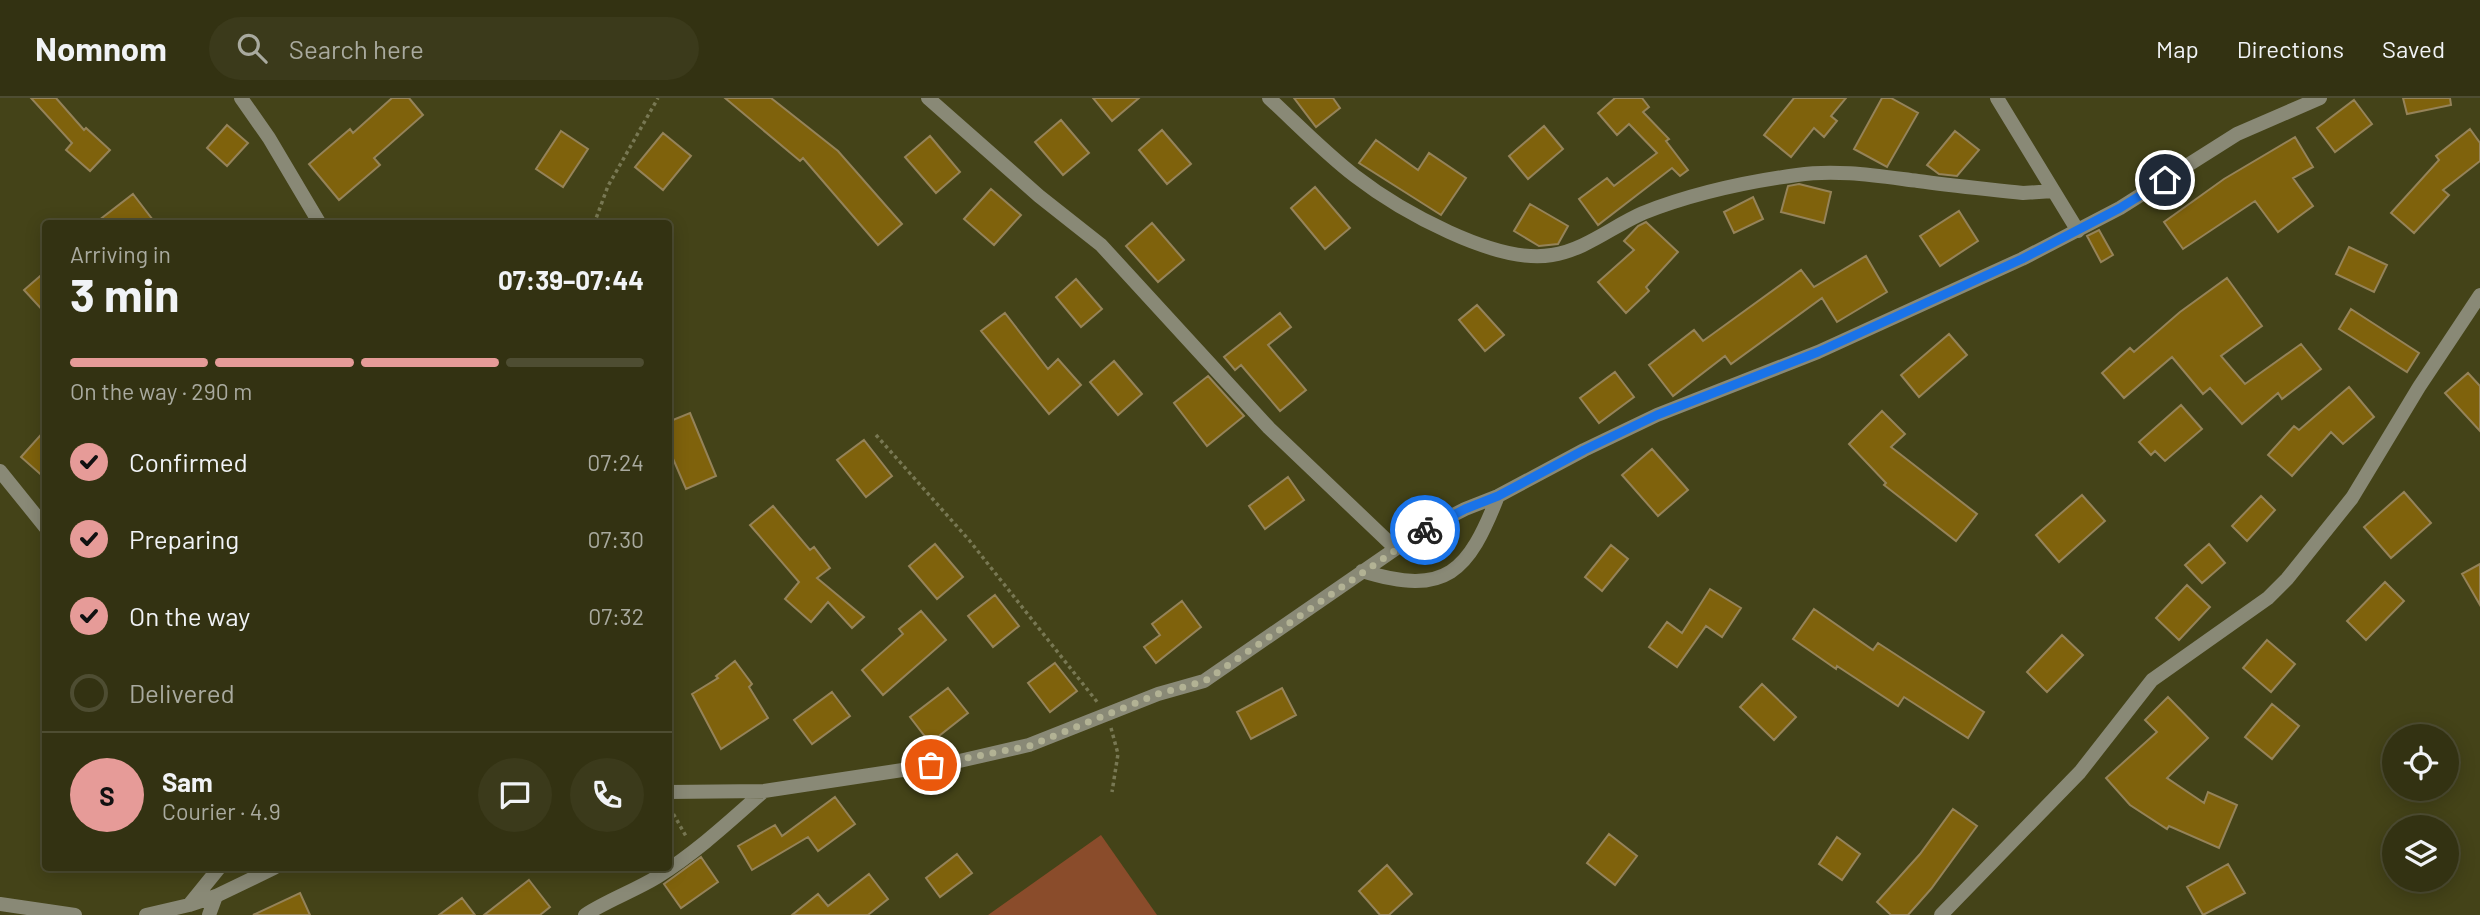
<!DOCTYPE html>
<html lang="en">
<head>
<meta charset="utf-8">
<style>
	:root { --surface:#333212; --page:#3b3a1b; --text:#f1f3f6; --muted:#a9aa9f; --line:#4e4d32; --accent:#e69b98 }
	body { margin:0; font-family:Barlow,sans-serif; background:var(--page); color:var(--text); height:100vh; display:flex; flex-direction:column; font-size:26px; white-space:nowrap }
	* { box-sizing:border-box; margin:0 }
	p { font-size:23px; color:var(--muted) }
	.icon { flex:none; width:38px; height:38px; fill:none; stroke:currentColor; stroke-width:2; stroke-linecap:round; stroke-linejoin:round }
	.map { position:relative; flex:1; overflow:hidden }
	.panel { position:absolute; left:42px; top:122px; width:630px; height:651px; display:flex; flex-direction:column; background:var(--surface); border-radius:7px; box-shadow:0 4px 18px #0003,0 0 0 2px var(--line) }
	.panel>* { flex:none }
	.fabs { position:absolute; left:2382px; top:626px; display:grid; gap:14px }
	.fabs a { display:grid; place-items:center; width:77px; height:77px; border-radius:50%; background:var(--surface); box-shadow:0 4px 18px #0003,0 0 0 2px var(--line); font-size:35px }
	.pin { position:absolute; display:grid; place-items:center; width:60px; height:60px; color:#fff; margin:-30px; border:4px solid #fff; border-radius:50%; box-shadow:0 2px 7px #0007 }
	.courier { position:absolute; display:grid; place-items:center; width:70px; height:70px; margin:-35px; border:5px solid #1a73e8; border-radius:50%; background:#fff; color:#222; box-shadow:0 2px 9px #0007 }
	.headline em { font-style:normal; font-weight:700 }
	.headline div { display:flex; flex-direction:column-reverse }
	.headline { display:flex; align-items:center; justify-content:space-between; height:119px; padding:0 28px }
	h1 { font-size:46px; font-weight:700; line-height:52px }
	.bar { display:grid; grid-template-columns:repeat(4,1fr); gap:10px 7px; align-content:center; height:84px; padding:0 28px }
	.bar i { height:9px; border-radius:5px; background:var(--line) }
	.bar .selected { background:var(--accent) }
	.bar p { grid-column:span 4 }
	.line { display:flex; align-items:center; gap:18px; padding:0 28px; border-top:2px solid var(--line) }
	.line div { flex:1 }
	.round { display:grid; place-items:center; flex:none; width:74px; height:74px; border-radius:37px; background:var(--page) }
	ol { padding:0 28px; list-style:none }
	li { display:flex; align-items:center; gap:21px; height:77px }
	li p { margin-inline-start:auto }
	li .icon { padding:7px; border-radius:50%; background:var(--accent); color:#111; stroke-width:4 }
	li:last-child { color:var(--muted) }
	li i { width:38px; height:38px; border:4px solid var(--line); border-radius:50% }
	header { display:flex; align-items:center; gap:42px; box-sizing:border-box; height:98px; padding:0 35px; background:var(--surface); border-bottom:2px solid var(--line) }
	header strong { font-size:33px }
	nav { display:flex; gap:38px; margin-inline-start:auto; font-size:24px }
	.search { width:490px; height:63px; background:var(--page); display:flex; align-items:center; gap:18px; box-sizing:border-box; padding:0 24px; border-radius:38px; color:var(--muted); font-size:26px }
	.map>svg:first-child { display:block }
</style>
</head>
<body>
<header>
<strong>Nomnom</strong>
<div class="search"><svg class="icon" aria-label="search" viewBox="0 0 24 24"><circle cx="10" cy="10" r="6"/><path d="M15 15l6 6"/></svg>Search here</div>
<nav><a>Map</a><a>Directions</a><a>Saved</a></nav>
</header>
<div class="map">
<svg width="2480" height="817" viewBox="0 0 2480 817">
	<rect width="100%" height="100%" fill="#444318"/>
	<!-- green -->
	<path fill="#8a4c2b" d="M1101,737L1157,817H988Z"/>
	<!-- building -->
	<path fill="#7f620c" stroke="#958359" stroke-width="2" d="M31,0H56L84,32L86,30L110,52L90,73L66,52L72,45Z
		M392,0H409L423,17L374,60L380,67L339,102L309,66L350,31L353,35Z
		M725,0H771L838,53L902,126L878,147L803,60L800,63Z
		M1093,0H1139L1112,23Z
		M1294,0H1333L1340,10L1316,29Z
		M1615,0H1642L1649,9L1643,14L1669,41L1666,43L1688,72L1680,78L1672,70L1598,127L1579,101L1607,80L1614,88L1657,55L1629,26L1617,37L1598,15Z
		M1794,0H1846L1831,18L1837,23L1824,39L1814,30L1791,59L1764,37Z
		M1882,0H1891L1918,15L1887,69L1854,51Z
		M2403,0H2450L2451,7L2407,16Z
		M2354,2L2372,26L2335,54L2317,30Z
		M1061,22L1089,55L1063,77L1035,44Z
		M227,27L248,45L227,68L207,50Z
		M1544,28L1563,51L1528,81L1509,58Z
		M2470,31L2480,45V63L2443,92L2449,97L2414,135L2391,115L2439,62L2436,58Z
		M1162,32L1191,66L1167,86L1139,52Z
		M561,33L588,51L563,89L536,71Z
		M1955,33L1979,52L1957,78L1939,76L1927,67Z
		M663,35L691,58L663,92L635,69Z
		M930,38L960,74L936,95L905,59Z
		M2295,39L2313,69L2293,80L2313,108L2278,134L2255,103L2183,151L2164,124L2224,81Z
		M1376,42L1418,72L1429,55L1466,80L1441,117L1359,65Z
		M1799,86L1831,94L1824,125L1781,114L1788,88Z
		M1315,89L1350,130L1325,151L1291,110Z
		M991,91L1021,117L994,147L964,121Z
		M133,96L156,126H94Z
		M1753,99L1763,121L1734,135L1724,114Z
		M1530,106L1568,128L1558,146L1539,148L1514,133Z
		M1959,113L1978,143L1940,168L1920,138Z
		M1646,124L1678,154L1646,189L1649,193L1626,215L1598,184L1634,152L1624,143L1638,128Z
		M1152,125L1184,162L1158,184L1126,148Z
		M2099,132L2113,157L2101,164L2087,138Z
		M2349,149L2387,167L2374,194L2336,176Z
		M1866,158L1887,194L1837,224L1822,200L1731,266L1725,258L1673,298L1649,267L1694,232L1703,243L1801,172L1814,189Z
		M46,173V216L24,192Z
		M2227,180L2262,228L2221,258L2245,286L2301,246L2321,271L2282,301L2278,295L2242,326L2210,290L2203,296L2172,259L2124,300L2102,275L2130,250L2134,254L2180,214Z
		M1076,181L1102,211L1081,229L1056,199Z
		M1477,207L1504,237L1485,253L1459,222Z
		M2351,211L2419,255L2407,274L2339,231Z
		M1005,215L1048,271L1058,261L1081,287L1049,316L981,233Z
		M1280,215L1291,229L1268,247L1306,292L1280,313L1241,267L1235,272L1224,259Z
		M1949,236L1967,257L1919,299L1901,277Z
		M1114,263L1142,296L1118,317L1090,284Z
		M1615,274L1634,299L1599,325L1580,300Z
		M2468,275L2480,288V333L2445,295Z
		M1208,278L1244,318L1207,348L1174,305Z
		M2349,289L2374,319L2343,346L2331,334L2292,378L2268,357L2294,328L2299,332Z
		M2181,307L2202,331L2165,363L2155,353L2151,357L2139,344Z
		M1882,313L1905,336L1891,349L1977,416L1956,443L1884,387L1886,385L1849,346Z
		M690,315L716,378L686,391L668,349V324Z
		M46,331V381L21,359Z
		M864,342L892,378L866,399L837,362Z
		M1652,351L1688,392L1658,418L1622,377Z
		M1288,379L1304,402L1265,431L1249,408Z
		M2404,394L2431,425L2391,460L2364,429Z
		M2082,397L2105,423L2059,464L2036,437Z
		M2261,398L2275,412L2247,443L2232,428Z
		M773,408L810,452L814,449L830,470L817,480L864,519L852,530L828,504L811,524L785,501L799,484L750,427Z
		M935,446L963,479L937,501L909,468Z
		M2209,446L2225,465L2202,485L2185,467Z
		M1611,447L1628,461L1602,493L1585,479Z
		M2480,466V507L2462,476Z
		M2385,484L2404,503L2366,542L2347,523Z
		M2187,487L2210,509L2179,542L2156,520Z
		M1710,491L1741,510L1722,539L1706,528L1677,569L1649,549L1667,524L1682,535Z
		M995,497L1019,528L993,549L968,518Z
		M1182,503L1201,529L1156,565L1144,549L1160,537L1152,526Z
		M1814,511L1873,552L1878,545L1984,614L1968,640L1904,599L1898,608L1837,568L1836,571L1793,541Z
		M921,513L946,542L883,597L862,572L903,536L899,531Z
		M2062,537L2083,557L2047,594L2027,574Z
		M2267,542L2295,566L2271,594L2243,570Z
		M735,563L752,586L749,589L768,620L721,651L692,596L718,580L716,578Z
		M1055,565L1077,593L1050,614L1028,585Z
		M1762,586L1796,619L1774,642L1740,609Z
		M948,590L968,615L930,645L910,619Z
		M1282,590L1296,617L1251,641L1237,614Z
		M832,594L850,618L812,646L794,622Z
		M2168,599L2208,640L2167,680L2204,705L2208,694L2237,707L2219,750L2169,728L2167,731L2130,707L2106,680L2157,634L2145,622Z
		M2272,606L2299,628L2272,661L2245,639Z
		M835,699L855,726L818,753L808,739L752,772L738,748L775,727L782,738Z
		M1953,711L1977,728L1931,791L1908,817H1891L1877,804L1920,756Z
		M1609,736L1637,758L1615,787L1587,765Z
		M1837,739L1860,756L1842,782L1819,766Z
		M957,756L972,775L940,799L926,780Z
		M701,759L718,784L681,810L664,786Z
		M2228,766L2245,795L2203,817L2187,789Z
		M1387,767L1412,796L1389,817H1380L1359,793Z
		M869,776L888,801L868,817H792L818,796L828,808Z
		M529,782L550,809L540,817H484Z
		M300,795L310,817H253Z
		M462,800L475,817H439Z"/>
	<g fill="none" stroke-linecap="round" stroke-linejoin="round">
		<!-- path -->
		<path stroke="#787853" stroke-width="3.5" stroke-dasharray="3.5 3.5" stroke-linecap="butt" d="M594,126L608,88L658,0
			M876,337L969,442L1098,605
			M1111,630L1118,656L1112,694
			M670,710L687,740"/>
		<!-- minor -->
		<path stroke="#898976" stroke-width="14" d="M241,0L269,40L320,126
			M928,0L1039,98L1101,147L1269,330L1395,450
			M1269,0C1297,26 1325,55 1355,78C1399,112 1496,167 1552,157C1585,152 1613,128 1643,115C1691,96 1745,84 1797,77C1837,71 1878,78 1918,83C1953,88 1988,91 2023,95L2053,93
			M1997,0L2078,133
			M0,373L46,430
			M1362,473C1447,499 1468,474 1498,398
			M668,694L764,693L955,664L1029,647L1158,596L1204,583L1420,434L1465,411L1498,398L1584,352L1657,317L1818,254L2022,161L2120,110L2237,36L2320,0
			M0,806L75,817
			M189,807L219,770
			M146,817L189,807L216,798L274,770
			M209,817L216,798
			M585,817C608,802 634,793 657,779C697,754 730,723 764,693
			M1941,817L2080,674L2152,582L2268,500L2287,481L2352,400L2419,289L2480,197"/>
	</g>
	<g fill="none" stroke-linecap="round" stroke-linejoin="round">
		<!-- done -->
		<path stroke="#b2b294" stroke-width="7" stroke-dasharray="0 12.6" d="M931,667L1029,648L1158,596L1205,583L1425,432"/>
		<!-- route -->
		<path stroke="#1a73e8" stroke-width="9" d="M1425,432L1465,411L1498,398L1584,352L1657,317L1818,254L2022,161L2120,110L2165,82"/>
	</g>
</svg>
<div class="fabs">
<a><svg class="icon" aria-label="locate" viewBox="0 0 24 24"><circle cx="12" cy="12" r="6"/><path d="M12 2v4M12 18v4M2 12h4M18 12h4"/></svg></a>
<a><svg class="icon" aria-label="layers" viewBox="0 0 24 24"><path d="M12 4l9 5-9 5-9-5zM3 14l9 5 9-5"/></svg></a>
</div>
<div class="pin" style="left:931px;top:667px;background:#ea580c"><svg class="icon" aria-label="bag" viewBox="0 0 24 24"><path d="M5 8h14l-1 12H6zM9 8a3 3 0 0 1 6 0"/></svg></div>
<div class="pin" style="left:2165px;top:82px;background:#1f2937"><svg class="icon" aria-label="home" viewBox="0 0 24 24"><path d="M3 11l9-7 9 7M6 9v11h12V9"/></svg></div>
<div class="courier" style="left:1425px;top:432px"><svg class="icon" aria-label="bike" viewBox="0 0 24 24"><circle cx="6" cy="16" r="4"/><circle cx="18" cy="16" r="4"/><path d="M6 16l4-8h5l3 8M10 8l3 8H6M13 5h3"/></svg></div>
<section class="panel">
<div class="headline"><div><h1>3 min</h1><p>Arriving in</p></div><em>07:39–07:44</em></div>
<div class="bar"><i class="selected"></i><i class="selected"></i><i class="selected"></i><i></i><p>On the way · 290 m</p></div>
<ol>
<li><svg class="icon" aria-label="check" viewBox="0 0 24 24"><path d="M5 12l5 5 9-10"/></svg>Confirmed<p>07:24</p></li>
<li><svg class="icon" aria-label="check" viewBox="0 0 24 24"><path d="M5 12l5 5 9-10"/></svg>Preparing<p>07:30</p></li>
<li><svg class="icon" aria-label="check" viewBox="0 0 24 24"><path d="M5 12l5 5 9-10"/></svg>On the way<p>07:32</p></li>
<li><i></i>Delivered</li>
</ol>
<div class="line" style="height:126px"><b class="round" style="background:var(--accent);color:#111">S</b><div><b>Sam</b><p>Courier · 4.9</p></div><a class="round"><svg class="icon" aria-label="chat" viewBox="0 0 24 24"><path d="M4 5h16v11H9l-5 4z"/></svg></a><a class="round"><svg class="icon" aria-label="phone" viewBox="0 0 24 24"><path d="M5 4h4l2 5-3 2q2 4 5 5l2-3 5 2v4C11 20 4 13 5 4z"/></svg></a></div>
</section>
</div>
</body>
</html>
